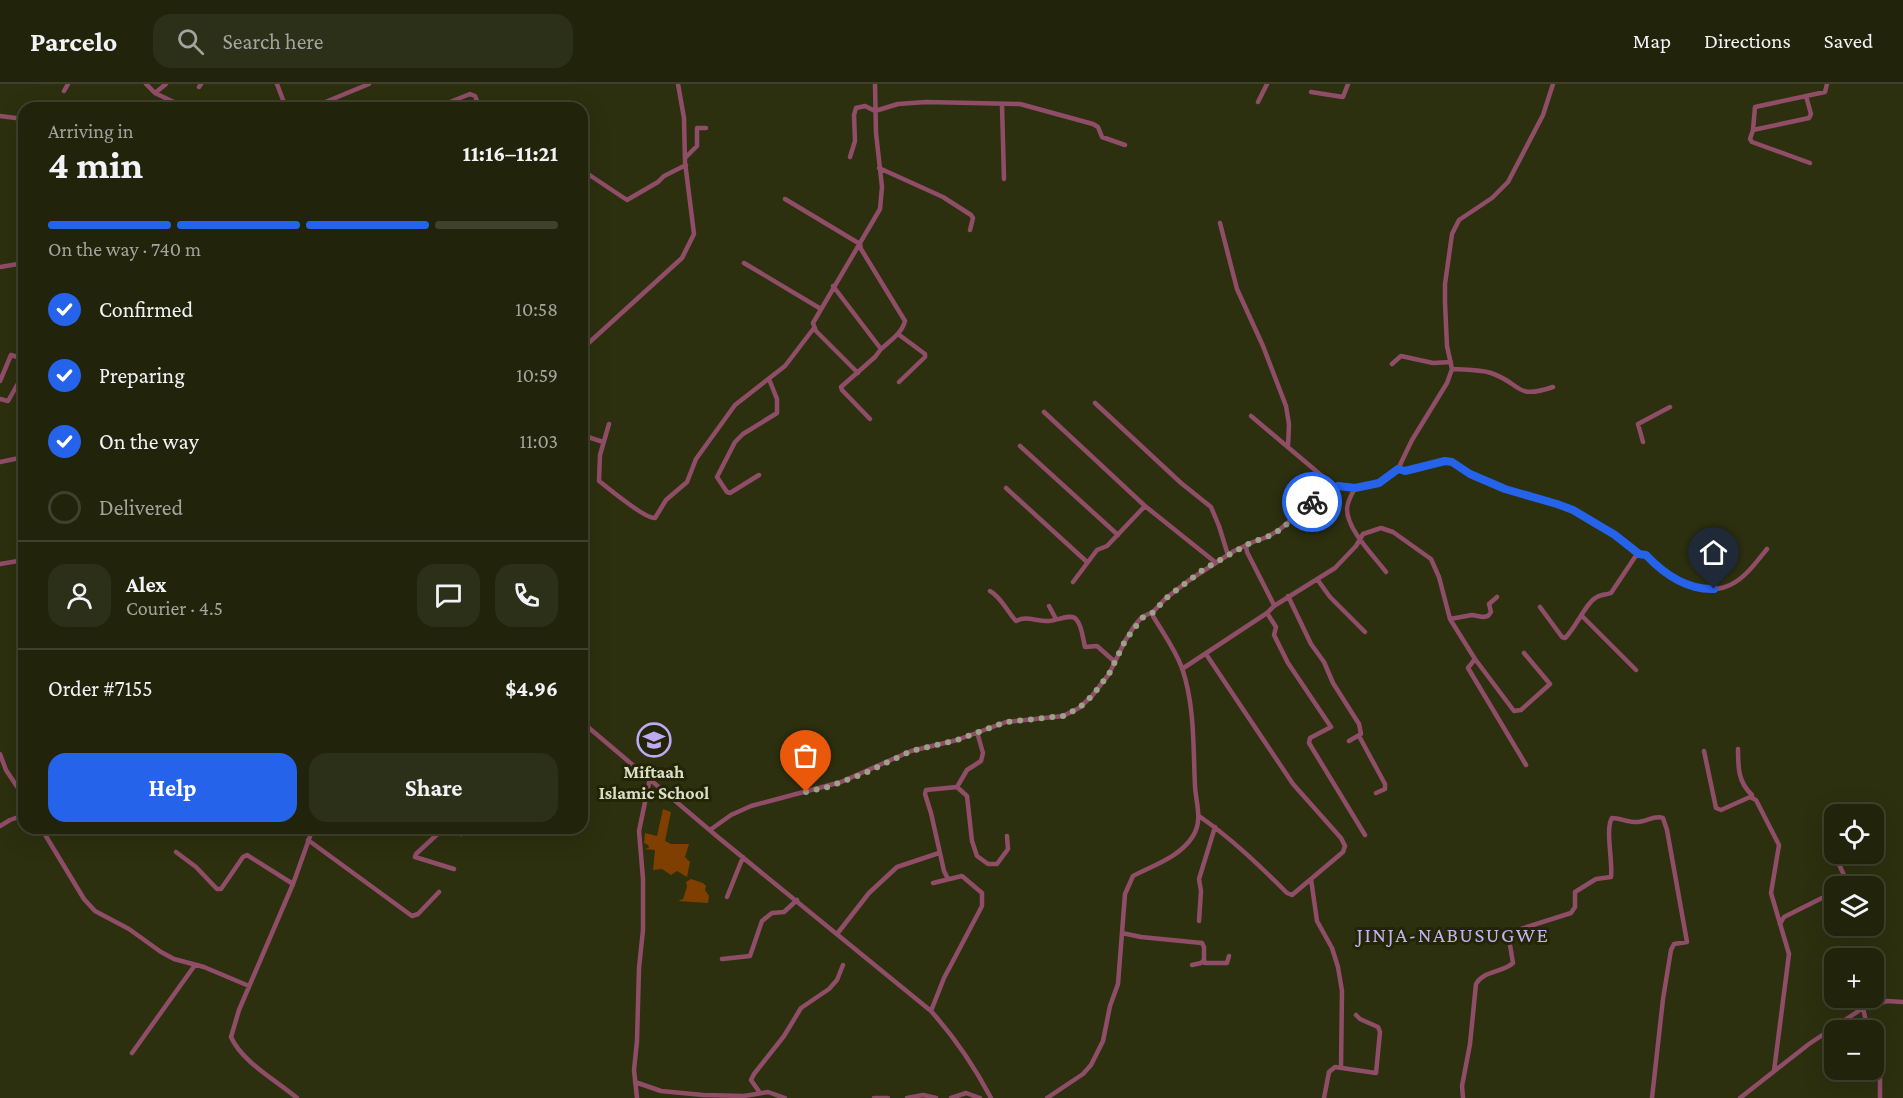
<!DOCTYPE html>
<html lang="en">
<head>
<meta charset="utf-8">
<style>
	:root { --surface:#21240b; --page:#2d3019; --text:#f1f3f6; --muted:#a2a49d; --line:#3e412c; --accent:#2563eb }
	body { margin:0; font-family:"Crimson Pro",serif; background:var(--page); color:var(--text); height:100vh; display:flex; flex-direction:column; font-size:22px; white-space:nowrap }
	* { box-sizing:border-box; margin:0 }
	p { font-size:20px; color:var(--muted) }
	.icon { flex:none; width:33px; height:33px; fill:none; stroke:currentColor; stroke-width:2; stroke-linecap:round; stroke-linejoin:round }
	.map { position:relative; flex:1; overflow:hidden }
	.panel { position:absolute; left:18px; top:18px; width:570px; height:732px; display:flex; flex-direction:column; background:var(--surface); border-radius:18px; box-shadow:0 6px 24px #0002,0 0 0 2px var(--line) }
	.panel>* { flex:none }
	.fabs { position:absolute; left:1824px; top:720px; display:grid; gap:12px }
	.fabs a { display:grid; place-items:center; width:60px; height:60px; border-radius:12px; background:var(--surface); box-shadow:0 6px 24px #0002,0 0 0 2px var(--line); font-size:30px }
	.pin { position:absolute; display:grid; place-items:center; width:51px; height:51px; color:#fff; margin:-62px -26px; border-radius:50% 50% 50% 0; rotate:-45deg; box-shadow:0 0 6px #0007 }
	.pin .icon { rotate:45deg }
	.courier { position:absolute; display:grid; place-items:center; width:60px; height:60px; margin:-30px; border:4px solid #2563eb; border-radius:50%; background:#fff; color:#222; box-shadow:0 2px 8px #0007 }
	.headline em { font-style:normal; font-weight:700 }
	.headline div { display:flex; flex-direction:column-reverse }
	.headline { display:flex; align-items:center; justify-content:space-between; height:102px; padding:0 30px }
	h1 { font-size:39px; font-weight:700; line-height:45px }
	.bar { display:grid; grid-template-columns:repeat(4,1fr); gap:9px 6px; align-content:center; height:72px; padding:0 30px }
	.bar i { height:8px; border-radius:4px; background:var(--line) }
	.bar .selected { background:var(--accent) }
	.bar p { grid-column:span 4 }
	.line { display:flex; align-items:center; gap:15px; padding:0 30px; border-top:2px solid var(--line) }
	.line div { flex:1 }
	.round { display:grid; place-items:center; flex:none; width:63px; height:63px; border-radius:18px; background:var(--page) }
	ol { padding:0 30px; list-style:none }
	li { display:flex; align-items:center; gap:18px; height:66px }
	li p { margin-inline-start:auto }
	li .icon { padding:6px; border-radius:50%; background:var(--accent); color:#fff; stroke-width:4 }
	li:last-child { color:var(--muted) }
	li i { width:33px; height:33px; border:3px solid var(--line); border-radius:50% }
	.primary-button { display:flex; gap:12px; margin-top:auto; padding:12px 30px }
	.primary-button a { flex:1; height:69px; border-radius:18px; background:var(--accent); color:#fff; font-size:24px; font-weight:700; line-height:69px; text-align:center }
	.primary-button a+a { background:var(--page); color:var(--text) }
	header { display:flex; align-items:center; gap:36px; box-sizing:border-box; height:84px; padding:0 30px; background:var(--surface); border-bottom:2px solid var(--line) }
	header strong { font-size:28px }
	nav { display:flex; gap:33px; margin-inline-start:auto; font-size:21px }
	.search { width:420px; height:54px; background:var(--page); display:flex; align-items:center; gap:15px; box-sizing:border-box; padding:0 21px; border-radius:18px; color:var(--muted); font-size:22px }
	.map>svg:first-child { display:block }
</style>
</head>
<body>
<header>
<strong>Parcelo</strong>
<div class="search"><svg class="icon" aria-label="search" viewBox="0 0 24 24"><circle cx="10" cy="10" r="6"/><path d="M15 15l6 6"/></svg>Search here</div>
<nav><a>Map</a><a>Directions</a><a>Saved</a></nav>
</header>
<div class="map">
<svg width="1903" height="1014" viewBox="0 0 1903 1014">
	<rect width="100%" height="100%" fill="#2c300f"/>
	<!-- green -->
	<path fill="#7e3f00" d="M663,725L671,728L665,757L671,760H689L685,773L690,778L687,793L677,787L671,791L662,785L653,786L655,766L644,765L649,764L648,761L644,759L645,749L657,752Z
		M691,795L703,799L706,802L705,806L709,812L708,819L678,817L683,815L687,803L686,798Z"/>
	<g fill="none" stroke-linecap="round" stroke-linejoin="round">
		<!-- minor -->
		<path stroke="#904d68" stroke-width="4.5" d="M146,0L155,9L186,24
			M277,0L286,24
			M199,3L201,0
			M64,7L68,0
			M1311,8L1343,13L1348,0
			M155,9L166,0
			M1258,18L1267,0
			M1002,21L1004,95
			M311,24L369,0
			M435,24L470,10L475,12L480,24
			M0,32L24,35
			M1753,46L1809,34L1811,30L1806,12
			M850,73L855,57L854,31L856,24L865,22L875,27L898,20L926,18L1020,20L1093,40L1098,43L1102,53L1125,61
			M685,74L697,62V44H706
			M1810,79L1752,58L1750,55L1753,46L1755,23L1825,8L1827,0
			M879,84L943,113L971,131L973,134L970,146
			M582,86L627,116L658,98L664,92L686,81
			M785,115L860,160L861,165L905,237C902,249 890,257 881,265
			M1220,139L1237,205L1263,262L1286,322L1289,340L1288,363
			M744,179L821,225
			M0,183L24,179
			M833,202L881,265L875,273L841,303L842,306L870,335
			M898,250L925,270V273L899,298
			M582,265L682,174L694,150L685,78L684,34L678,0
			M1392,280L1401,272L1433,279L1451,278
			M1452,285C1465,286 1478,285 1491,289C1523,300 1514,316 1553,303
			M858,289L816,247L813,239L880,125L882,103L876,49L875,0
			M0,297L11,271L24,275
			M0,315L8,317L24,289
			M1095,319L1181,399L1211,423L1219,442L1228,471
			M1044,328L1145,422L1215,478
			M1251,332L1335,403
			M609,340L600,371L599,397C609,405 645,435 655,434L666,416L687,398L696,375L735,321L785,282L814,244
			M582,351L603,358
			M1643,358L1638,340L1670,323
			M1020,362L1118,451
			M0,378L24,373
			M1398,385L1405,387L1445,377L1452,378L1470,390L1505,405L1573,426L1602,443L1639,470C1650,472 1660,485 1669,492C1677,498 1685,500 1695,503C1731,513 1747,490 1767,465
			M759,391L730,409L727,408L717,393L735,358L743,350L777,329V315L769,295
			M1006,404L1087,478
			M1355,404C1352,410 1347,418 1347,425C1347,446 1374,472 1386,488
			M1246,461L1247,468L1274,521
			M0,480L24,476
			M1317,495L1330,513L1365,548
			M1073,498L1097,466L1107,462L1145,422
			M990,507C1001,513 1007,527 1016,537C1027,531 1037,538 1049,537C1056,537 1071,529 1076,535C1082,541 1083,555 1085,563L1097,562L1115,578
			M1288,512L1311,560L1324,578L1333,599L1359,640L1361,650L1349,657
			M1049,522L1056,535
			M1540,523L1562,553L1565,554C1576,544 1586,518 1597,513C1601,510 1606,511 1611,509L1635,473L1639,470
			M1267,529L1276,543L1274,551L1288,579L1331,643L1310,654L1309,659L1365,751
			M1582,532L1636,586
			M1450,535L1472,531L1483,533L1488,532L1491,528L1489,520L1497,513
			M1475,575L1514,627L1521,626L1550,600L1524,569
			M1182,585L1267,529L1274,522L1335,484L1356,462L1363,450L1381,444L1393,448L1431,475L1439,493L1450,535L1475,575L1468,584L1526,681
			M582,638L719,754L931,927C956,955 973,980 991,1014
			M1359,652L1385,700V705L1376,709
			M1738,665C1738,683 1738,698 1752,711V713
			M1704,667L1716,724L1721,726L1750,713L1756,716L1779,761L1771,809L1789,870L1774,987
			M0,670L6,686L24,713
			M957,703L967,712L972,757L977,772L988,780H997L1008,765L1007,752
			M1199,732C1232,755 1259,781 1287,809L1292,811L1343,768L1345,762L1341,754L1293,700L1206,570
			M0,742L10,736L24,731
			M41,744L84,815L95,827L129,845L161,868L174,875L204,883L249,902
			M444,744L416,770L415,773L454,785
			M454,744L461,750
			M710,746L731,731L751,722L841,698L911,667L957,656L1006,638L1063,632L1079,624L1092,612L1109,590L1125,557L1135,541L1142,533L1153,528L1165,515L1188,497L1234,467L1253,458L1267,453L1279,446L1315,416L1335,403L1355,404L1374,401L1383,397L1398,385L1412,356L1447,299L1452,285L1447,262L1445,219V200L1452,150L1459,136L1492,114L1508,98L1543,31L1553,0
			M308,756L412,832L418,830L439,808
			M176,768L196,783L217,805H221L243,773L247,771L293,800
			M1834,769L1847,798L1845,802
			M948,795L944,787L931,729L925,710L926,706L957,703L967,686L981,677L983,669L977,648
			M1311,795L1317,837L1332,864L1338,883L1342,907L1341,983
			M727,813L743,773
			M1199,837L1201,807L1199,795L1215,743
			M1780,840L1784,833L1834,808
			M1122,849L1141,853L1202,859L1204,863V876L1201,879L1192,881
			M837,850L869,809L897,783L939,769
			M722,875L750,872L762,837L772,829L784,828L797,816
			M1204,876L1205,879H1227L1229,872
			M1863,924L1868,946
			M931,927L944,894L982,822V809L962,792L933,799
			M1874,968L1880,987V1014
			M132,969L195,881
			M635,998L661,1007L703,1011L744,1012L768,1008L785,1014
			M760,1009L751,996L754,990L784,952L801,924L829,905L837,896L843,881
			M297,1014C277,997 242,978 231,953L239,926L293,800L313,744
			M637,1014L634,986L637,957L639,884L643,846V795L639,747L650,694
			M874,1014H888
			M907,1014L923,1011L936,1014
			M951,1014L966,1009L980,1014
			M1047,1014L1083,990L1091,981L1103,957L1110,922L1118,900L1125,810L1133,792C1154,781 1180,773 1193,752C1203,736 1196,720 1195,702C1193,663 1195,622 1182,584C1175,565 1163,549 1153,532V528
			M1324,1014L1329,988L1335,983L1376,989L1380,948L1378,943L1360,935L1356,931
			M1463,1014L1462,1002L1470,960L1476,900C1484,886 1502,889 1513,879L1508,849L1571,829L1575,823V808L1596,795L1611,793C1613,778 1605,745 1612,734C1621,734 1629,739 1638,738C1647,737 1655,731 1663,734L1667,746L1687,858L1674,860L1671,866L1663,915L1652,1014
			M1740,1014L1809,960L1863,924L1887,917L1903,918"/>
	</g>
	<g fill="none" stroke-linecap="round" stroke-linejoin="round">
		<!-- done -->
		<path stroke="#9da189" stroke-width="6" stroke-dasharray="0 10.8" d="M806,708L828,703L863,690L911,667L957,656L1006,638L1063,632L1079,624L1092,612L1109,590L1125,557L1142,534L1154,528L1165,515L1204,485L1252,458L1267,453L1280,446L1312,418"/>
		<!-- route -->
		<path stroke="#2563eb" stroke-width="8" d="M1312,418L1330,405L1338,402L1355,404L1379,399L1398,385L1405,387L1445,377L1452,378L1470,390L1505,405L1557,420L1573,426L1615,451L1639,470L1646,471C1664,490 1687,506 1714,505"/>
	</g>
	<!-- icons -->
	<defs>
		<g id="school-ring" transform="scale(1.725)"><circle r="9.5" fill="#222604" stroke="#bda9f5" stroke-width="1.5"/><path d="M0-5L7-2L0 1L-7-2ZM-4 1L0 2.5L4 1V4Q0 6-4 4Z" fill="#bda9f5"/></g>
	</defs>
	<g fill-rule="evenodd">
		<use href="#school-ring" x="654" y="656"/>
	</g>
	<g text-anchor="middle" stroke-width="6" stroke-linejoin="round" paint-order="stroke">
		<!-- poi labels -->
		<g font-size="18" font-weight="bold" fill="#dadeca" stroke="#222604">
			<text x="654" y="694">Miftaah<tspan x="654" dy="21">Islamic School</tspan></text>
		</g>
		<!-- quarter labels -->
		<g font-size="21" letter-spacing="1.5" fill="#c3b1f8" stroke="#222604">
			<text x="1453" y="858">JINJA-NABUSUGWE</text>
		</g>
	</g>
</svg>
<div class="fabs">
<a><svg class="icon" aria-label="locate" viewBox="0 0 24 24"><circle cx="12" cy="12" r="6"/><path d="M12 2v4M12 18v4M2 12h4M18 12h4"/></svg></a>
<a><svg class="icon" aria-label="layers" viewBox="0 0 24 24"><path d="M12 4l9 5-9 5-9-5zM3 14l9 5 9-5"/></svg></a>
<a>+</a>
<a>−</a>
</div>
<div class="pin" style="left:806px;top:708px;background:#ea580c"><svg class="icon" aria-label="bag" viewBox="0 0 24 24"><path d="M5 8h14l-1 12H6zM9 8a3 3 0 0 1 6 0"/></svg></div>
<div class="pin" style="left:1714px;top:505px;background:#1f2937"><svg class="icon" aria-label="home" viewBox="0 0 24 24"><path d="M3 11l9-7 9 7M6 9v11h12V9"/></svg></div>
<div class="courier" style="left:1312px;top:418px"><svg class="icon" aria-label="bike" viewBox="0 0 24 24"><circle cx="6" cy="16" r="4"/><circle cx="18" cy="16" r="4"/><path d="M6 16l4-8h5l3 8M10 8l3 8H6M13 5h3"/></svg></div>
<section class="panel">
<div class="headline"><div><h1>4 min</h1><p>Arriving in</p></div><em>11:16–11:21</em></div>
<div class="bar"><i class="selected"></i><i class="selected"></i><i class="selected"></i><i></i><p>On the way · 740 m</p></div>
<ol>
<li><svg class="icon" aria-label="check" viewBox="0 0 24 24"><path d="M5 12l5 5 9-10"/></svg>Confirmed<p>10:58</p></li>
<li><svg class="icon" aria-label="check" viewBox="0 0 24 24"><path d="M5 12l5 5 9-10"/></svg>Preparing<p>10:59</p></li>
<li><svg class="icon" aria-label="check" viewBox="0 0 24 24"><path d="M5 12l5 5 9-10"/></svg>On the way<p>11:03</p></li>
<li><i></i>Delivered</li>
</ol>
<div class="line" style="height:108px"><a class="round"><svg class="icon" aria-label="person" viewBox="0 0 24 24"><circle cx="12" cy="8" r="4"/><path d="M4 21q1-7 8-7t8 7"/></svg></a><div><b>Alex</b><p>Courier · 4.5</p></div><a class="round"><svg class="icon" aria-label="chat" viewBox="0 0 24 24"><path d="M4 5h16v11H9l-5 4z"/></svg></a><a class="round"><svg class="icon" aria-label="phone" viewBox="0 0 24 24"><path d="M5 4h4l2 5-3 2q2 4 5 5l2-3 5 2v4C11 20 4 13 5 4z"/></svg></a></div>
<div class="line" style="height:78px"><div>Order #7155</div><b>$4.96</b></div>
<div class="primary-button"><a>Help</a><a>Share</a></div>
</section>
</div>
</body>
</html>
